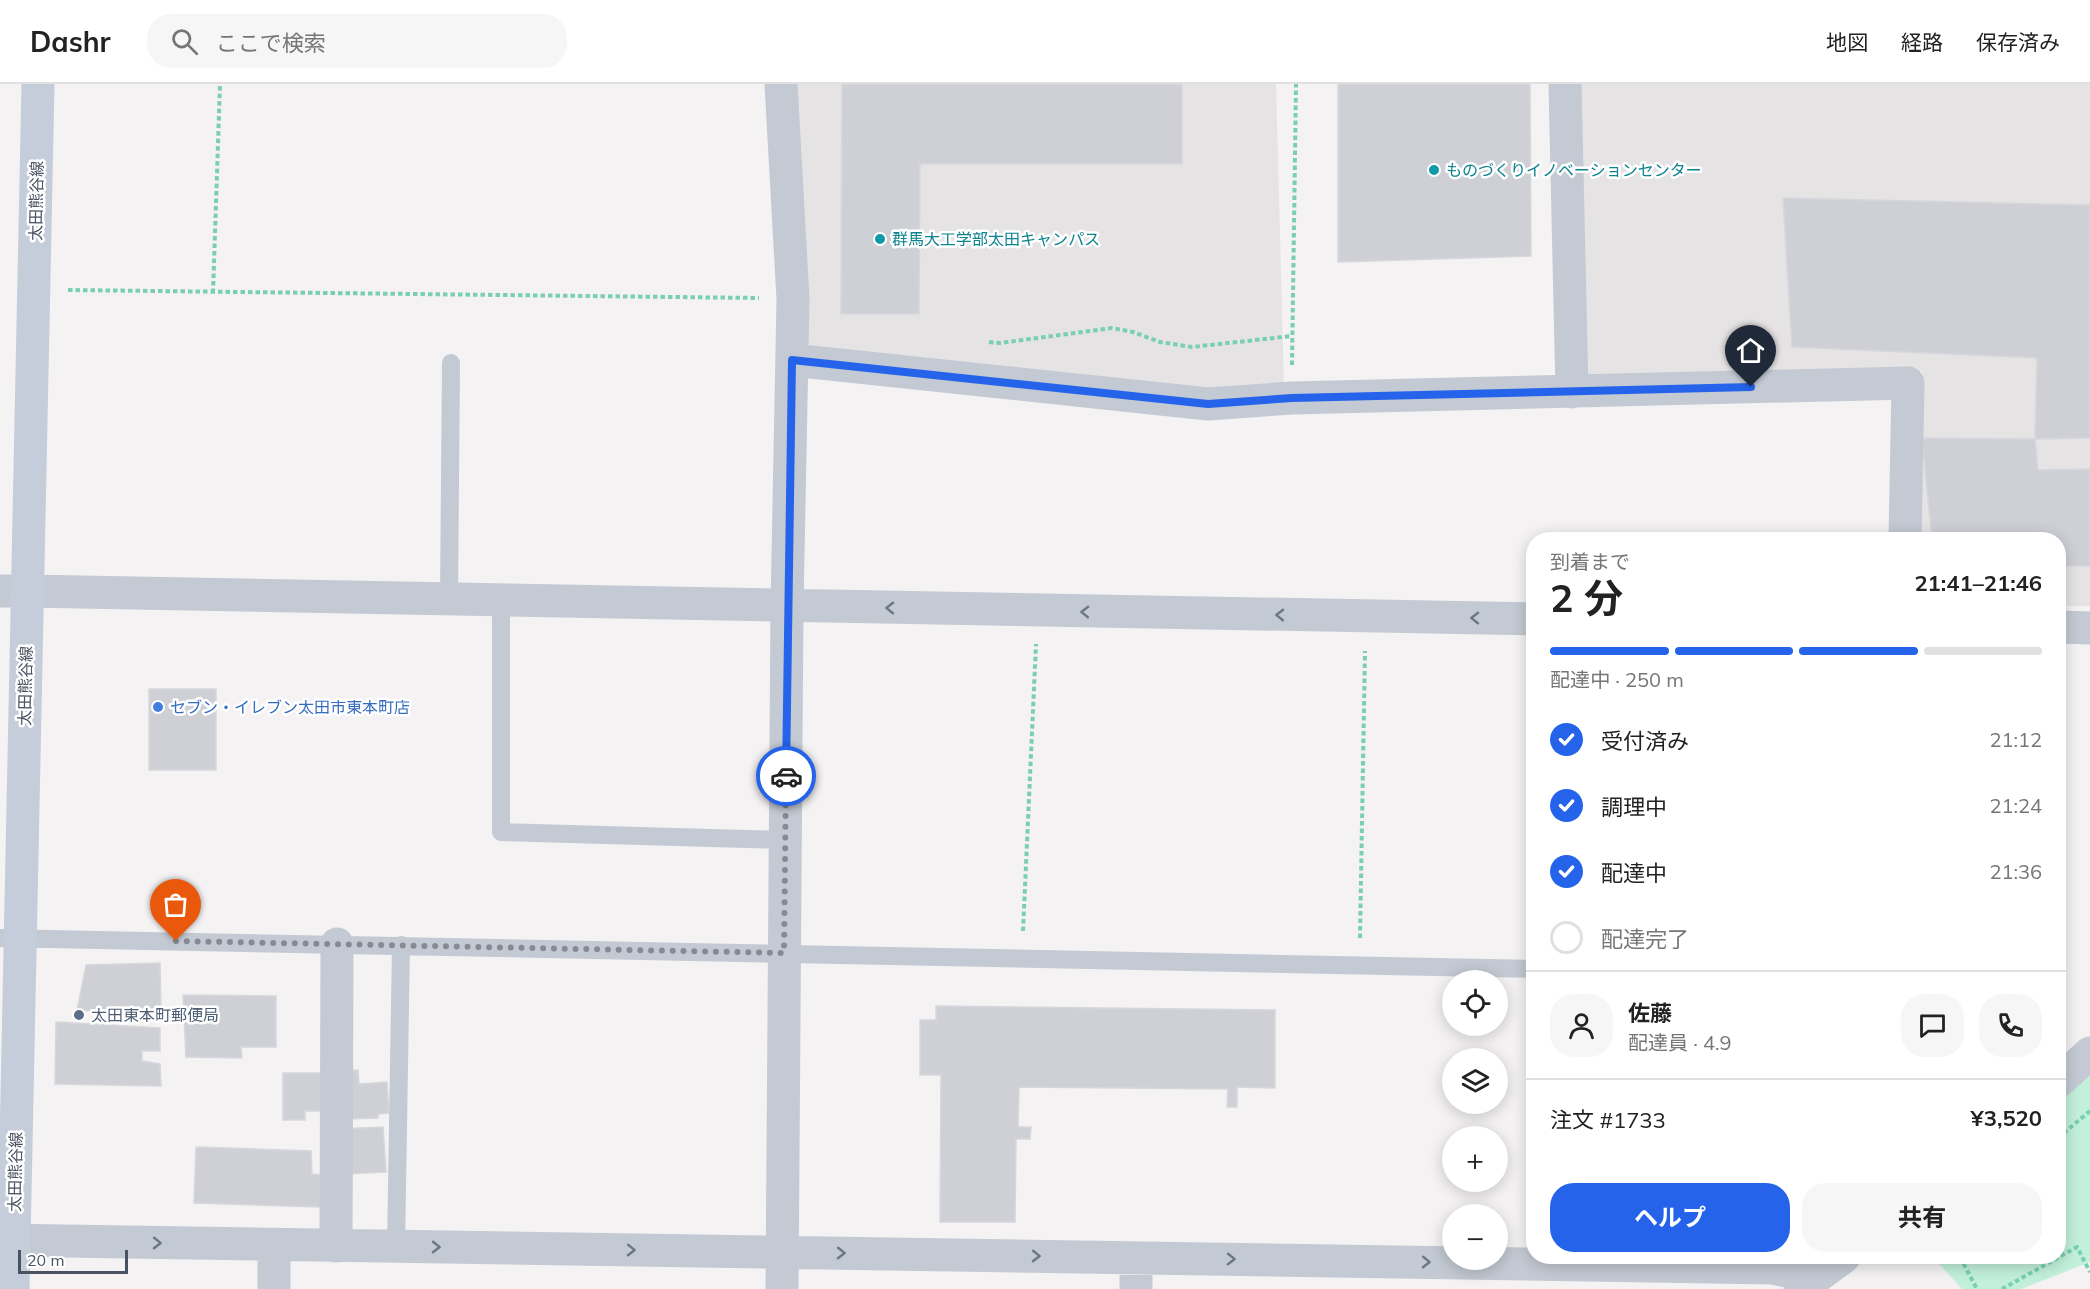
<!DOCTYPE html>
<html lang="ja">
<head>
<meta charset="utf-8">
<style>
	:root { --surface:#fff; --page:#f6f6f6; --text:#222; --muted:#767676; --line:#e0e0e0; --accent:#2563eb }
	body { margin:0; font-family:Mulish,"Noto Sans JP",sans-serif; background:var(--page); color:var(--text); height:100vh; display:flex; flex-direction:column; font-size:22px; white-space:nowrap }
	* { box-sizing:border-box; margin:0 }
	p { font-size:20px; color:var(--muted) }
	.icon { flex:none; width:33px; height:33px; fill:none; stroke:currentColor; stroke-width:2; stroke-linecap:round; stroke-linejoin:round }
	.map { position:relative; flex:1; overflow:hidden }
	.details { position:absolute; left:1526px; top:448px; width:540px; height:732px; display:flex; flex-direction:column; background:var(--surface); border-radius:24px; box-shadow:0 3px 15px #0003 }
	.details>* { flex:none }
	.buttons { position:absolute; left:1442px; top:886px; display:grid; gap:12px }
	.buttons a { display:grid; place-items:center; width:66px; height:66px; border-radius:50%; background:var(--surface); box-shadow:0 3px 15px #0003; font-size:30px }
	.scale { position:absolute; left:18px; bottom:15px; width:110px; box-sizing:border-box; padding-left:6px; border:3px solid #495260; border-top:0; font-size:16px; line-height:21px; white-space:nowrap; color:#495260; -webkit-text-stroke:4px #fff; paint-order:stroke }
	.pin { position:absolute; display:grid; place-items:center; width:51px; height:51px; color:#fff; margin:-62px -26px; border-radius:50% 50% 50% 0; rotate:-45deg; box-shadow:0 0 6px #0007 }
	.pin .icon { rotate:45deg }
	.courier { position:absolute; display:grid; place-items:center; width:60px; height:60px; margin:-30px; border:4px solid #2563eb; border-radius:50%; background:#fff; color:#222; box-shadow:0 2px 8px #0007 }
	.head em { font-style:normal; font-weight:700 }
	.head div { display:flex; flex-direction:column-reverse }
	.head { display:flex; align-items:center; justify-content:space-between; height:102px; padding:0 24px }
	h1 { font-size:39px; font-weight:700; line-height:45px }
	.bar { display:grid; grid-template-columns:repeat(4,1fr); gap:9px 6px; align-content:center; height:72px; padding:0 24px }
	.bar i { height:8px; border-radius:4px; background:var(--line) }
	.bar .current { background:var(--accent) }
	.bar p { grid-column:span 4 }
	.line { display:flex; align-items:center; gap:15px; padding:0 24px; border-top:2px solid var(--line) }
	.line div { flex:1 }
	.round { display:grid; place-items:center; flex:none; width:63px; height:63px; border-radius:24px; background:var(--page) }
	ol { padding:0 24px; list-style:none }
	li { display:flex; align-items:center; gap:18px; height:66px }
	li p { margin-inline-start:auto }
	li .icon { padding:6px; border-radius:50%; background:var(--accent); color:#fff; stroke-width:4 }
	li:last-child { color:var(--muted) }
	li i { width:33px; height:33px; border:3px solid var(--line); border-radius:50% }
	.action { display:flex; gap:12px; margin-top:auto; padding:12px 24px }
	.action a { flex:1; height:69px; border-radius:24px; background:var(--accent); color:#fff; font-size:24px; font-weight:700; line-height:69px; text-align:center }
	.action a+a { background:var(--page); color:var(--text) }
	header { display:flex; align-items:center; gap:36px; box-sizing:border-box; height:84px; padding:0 30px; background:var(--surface); border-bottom:2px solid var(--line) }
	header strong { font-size:28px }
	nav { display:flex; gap:33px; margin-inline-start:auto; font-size:21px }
	.search { width:420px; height:54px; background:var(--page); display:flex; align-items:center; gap:15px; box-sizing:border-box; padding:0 21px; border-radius:24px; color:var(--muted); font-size:22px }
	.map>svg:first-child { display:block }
</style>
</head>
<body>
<header>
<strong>Dashr</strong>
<div class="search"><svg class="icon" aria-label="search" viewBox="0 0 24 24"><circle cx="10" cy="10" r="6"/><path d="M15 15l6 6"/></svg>ここで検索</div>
<nav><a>地図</a><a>経路</a><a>保存済み</a></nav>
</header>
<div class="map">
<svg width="2090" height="1205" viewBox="0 0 2090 1205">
	<rect width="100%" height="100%" fill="#f4f2f2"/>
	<!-- education -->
	<path fill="#e5e3e4" d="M792,0H1276L1284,304L1223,307L821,271L806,257Z
		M1576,0H2090V522H2058V456H1920L1922,287L1580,295Z"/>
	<!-- green -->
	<path fill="#c2f0db" d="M2090,966V1178L2021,1205H1962L1933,1173H2058V994Z"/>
	<!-- building -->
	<path fill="#ced0d6" stroke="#d6d7dd" stroke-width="1.5" d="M842,0H1182V80H920L919,230H841Z
		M1338,0H1530L1531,172L1338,178Z
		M1783,114L2090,121V354L2035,355L2037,274L1792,263Z
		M1922,354L2035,355L2038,386L2090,385V482H2058V456H1932Z
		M149,605H216V686H149Z
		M160,879L161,924L77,927L86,881Z
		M183,911L276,912V963H241L242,974L186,973Z
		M936,922L1275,926V1004L1237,1003V1023H1227L1228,1005L1019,1003L1018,1043H1031L1030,1055H1016L1015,1138H940L941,991H920V936H936Z
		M56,938L160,944V967H142V977L160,980L161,1002L55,1000Z
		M358,986L359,1000L387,998L389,1029L378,1030V1034L347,1035L345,987Z
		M283,989H329V1027H305V1036H283Z
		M383,1043L386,1088L344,1090L341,1045Z
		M196,1063L311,1067L312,1090L322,1091L321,1123L194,1119Z"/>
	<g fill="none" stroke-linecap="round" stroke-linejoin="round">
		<!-- path -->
		<path stroke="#79cfb2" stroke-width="4" stroke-dasharray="4.5 3" stroke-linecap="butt" d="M68,206L759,214
			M213,209L220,0
			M989,258L1000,259L1112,244L1133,248L1160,258L1192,263L1292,252
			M1292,281L1296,0
			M1023,847L1036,560
			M1360,854L1365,567
			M2058,1054L2090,1027
			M1960,1173L1977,1205
			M2002,1205L2077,1163L2090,1188"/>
		<!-- service -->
		<path stroke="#c3cad3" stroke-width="18" d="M449,516L451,279
			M501,517V748L786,756
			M0,854L1533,885
			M396,1163L401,861"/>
		<!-- minor -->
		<path stroke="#c3cad3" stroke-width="33" d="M781,0L793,215L787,523L782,1205
			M1565,0L1572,308
			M792,276L1208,320L1292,314L1908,299L1905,456
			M27,507L1533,535
			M2058,543L2090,544
			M2058,998L2090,969
			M0,1156L1772,1184L1816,1193
			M274,1161V1205
			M336,1162L337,860
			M1136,1205V1174
			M1800,1205L1844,1173"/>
		<!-- tertiary -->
		<path stroke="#c3cad3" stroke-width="33" d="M0,507H27"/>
		<!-- secondary -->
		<path stroke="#c5ccda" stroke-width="33" d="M13,1205L38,0"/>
	</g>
	<!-- one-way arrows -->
	<defs><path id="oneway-chevron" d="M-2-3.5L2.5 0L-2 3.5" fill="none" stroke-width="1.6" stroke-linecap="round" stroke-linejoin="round" transform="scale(1.5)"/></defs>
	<g stroke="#6e7682">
		<use href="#oneway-chevron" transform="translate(890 524) rotate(-179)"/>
		<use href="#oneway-chevron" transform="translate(1085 528) rotate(-179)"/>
		<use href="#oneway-chevron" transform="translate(1280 531) rotate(-179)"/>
		<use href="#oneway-chevron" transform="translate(1475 534) rotate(-179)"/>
		<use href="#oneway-chevron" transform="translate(157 1159) rotate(1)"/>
		<use href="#oneway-chevron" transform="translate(436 1163) rotate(1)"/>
		<use href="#oneway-chevron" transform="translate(631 1166) rotate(1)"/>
		<use href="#oneway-chevron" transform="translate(841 1169) rotate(1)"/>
		<use href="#oneway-chevron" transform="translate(1036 1172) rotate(1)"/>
		<use href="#oneway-chevron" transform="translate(1231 1175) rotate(1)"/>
		<use href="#oneway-chevron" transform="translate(1426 1178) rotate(1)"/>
	</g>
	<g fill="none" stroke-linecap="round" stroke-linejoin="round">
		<!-- done -->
		<path stroke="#858a93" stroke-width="6" stroke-dasharray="0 10.8" d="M176,857L784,869L786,692"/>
		<!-- route -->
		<path stroke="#2563eb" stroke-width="8" d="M786,692L792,276L1208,320L1292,314L1751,303"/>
	</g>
	<!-- markers -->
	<g fill="#0f9aa8" stroke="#fff" stroke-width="2">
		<circle cx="1434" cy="86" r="6"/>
		<circle cx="880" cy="155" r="6"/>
	</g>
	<circle fill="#3f7fe0" stroke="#fff" stroke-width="2" cx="158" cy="623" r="6"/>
	<circle fill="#5c6f8a" stroke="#fff" stroke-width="2" cx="79" cy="931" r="6"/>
	<g text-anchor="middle" stroke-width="5" stroke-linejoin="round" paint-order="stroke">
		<!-- culture labels -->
		<g font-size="16" fill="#0d838f" stroke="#fff" text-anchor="start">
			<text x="1446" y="92">ものづくりイノベーションセンター</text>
			<text x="892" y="161">群馬大工学部太田キャンパス</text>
		</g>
		<!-- street labels -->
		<g font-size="16" fill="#495260" stroke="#fff">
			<text transform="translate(36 117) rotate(-89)" y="6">太田熊谷線</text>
			<text transform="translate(25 602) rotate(-89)" y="6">太田熊谷線</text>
			<text transform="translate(15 1088) rotate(-89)" y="6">太田熊谷線</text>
		</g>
		<!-- shop labels -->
		<g font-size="16" fill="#366cbe" stroke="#fff" text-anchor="start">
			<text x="170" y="629">セブン・イレブン太田市東本町店</text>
		</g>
		<!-- service labels -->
		<g font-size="16" fill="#4e5e75" stroke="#fff" text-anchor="start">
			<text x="91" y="937">太田東本町郵便局</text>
		</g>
	</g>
</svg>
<div class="buttons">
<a><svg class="icon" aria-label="locate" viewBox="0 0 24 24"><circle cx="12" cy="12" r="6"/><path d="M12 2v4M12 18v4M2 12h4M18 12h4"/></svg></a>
<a><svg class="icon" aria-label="layers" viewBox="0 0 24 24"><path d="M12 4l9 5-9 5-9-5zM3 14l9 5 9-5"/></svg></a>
<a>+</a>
<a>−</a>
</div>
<div class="scale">20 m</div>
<div class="pin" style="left:176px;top:857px;background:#ea580c"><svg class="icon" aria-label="bag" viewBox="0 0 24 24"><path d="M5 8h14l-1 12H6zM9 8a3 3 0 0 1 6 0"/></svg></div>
<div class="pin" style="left:1751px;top:303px;background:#1f2937"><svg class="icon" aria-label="home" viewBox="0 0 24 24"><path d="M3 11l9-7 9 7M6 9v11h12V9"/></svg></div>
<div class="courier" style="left:786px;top:692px"><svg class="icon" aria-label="car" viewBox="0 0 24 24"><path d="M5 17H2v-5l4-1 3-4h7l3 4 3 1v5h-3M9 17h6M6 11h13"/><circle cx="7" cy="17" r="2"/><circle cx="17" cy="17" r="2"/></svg></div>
<section class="details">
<div class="head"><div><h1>2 分</h1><p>到着まで</p></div><em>21:41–21:46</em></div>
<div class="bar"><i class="current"></i><i class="current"></i><i class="current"></i><i></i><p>配達中 · 250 m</p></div>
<ol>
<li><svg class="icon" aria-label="check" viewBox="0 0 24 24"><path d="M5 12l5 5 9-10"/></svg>受付済み<p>21:12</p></li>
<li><svg class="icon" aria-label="check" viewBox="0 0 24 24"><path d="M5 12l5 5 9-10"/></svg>調理中<p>21:24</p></li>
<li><svg class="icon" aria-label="check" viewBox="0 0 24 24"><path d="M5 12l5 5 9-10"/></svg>配達中<p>21:36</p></li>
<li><i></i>配達完了</li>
</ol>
<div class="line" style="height:108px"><a class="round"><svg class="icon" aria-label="person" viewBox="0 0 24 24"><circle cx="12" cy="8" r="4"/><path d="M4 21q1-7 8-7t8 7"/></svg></a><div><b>佐藤</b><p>配達員 · 4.9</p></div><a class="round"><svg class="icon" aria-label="chat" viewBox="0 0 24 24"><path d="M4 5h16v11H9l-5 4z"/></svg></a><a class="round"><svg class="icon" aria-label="phone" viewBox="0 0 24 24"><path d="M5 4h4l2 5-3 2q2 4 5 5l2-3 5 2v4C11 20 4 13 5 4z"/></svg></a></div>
<div class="line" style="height:78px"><div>注文 #1733</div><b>¥3,520</b></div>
<div class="action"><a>ヘルプ</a><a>共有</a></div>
</section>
</div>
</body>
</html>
